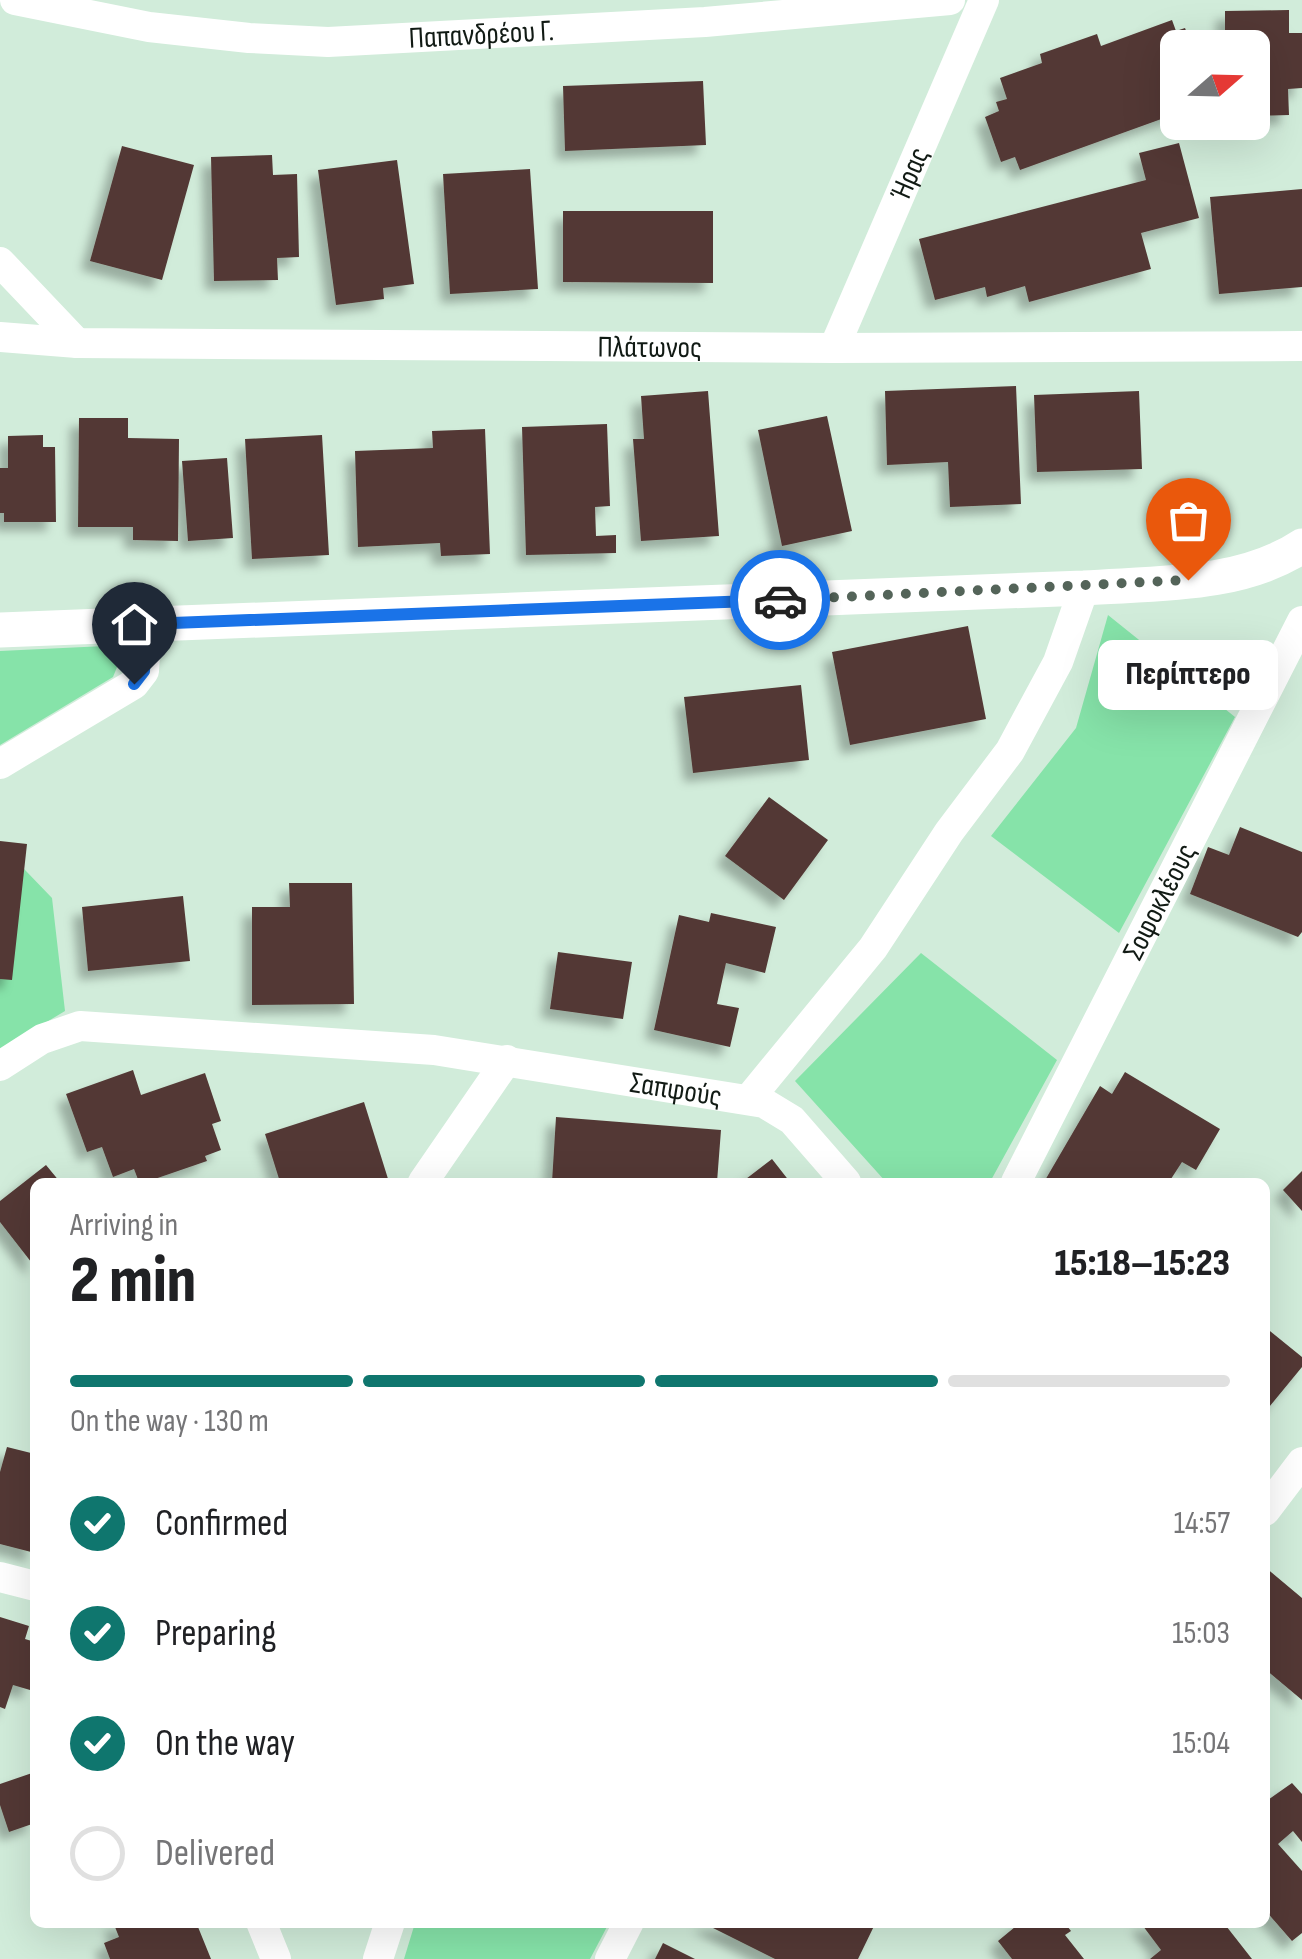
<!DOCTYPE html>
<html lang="en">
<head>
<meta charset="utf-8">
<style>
	:root { --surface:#fff; --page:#f6f6f6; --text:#202124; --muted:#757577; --line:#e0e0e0; --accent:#0f766e }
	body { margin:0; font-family:"Sofia Sans Condensed",sans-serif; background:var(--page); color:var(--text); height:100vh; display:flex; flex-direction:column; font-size:38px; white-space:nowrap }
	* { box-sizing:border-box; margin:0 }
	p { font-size:32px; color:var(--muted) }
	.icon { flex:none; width:55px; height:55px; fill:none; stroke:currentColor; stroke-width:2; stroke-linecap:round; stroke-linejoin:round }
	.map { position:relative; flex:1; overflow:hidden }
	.drawer { position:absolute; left:30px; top:1178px; width:1240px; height:750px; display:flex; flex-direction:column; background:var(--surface); border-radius:15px; box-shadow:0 10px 40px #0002 }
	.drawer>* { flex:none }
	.needle { width:65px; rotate:70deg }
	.fabs { position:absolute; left:1160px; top:30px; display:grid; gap:20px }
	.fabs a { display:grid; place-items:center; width:110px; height:110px; border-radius:15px; background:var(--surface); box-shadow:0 10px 40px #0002; font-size:50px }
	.pin { position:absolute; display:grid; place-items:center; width:85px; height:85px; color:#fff; margin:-102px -42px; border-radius:50% 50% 50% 0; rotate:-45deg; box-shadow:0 0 10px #0007 }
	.pin .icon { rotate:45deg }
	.courier { position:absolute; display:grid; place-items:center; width:100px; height:100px; margin:-50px; border:8px solid #1a73e8; border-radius:50%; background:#fff; color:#222; box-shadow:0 2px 12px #0007 }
	.bubble { position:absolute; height:70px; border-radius:15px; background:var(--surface); box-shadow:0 10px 40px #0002; font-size:32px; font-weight:800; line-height:70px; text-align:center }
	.head em { font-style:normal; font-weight:800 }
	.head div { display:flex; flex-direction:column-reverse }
	.head { display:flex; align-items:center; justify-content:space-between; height:170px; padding:0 40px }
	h1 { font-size:65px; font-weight:800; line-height:75px }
	.bar { display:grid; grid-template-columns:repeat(4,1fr); gap:15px 10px; align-content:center; height:120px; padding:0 40px }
	.bar i { height:12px; border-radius:8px; background:var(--line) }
	.bar .current { background:var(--accent) }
	.bar p { grid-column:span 4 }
	ol { padding:0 40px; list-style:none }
	li { display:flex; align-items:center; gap:30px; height:110px }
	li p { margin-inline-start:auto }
	li .icon { padding:10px; border-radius:50%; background:var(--accent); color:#fff; stroke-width:4 }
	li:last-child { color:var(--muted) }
	li i { width:55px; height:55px; border:5px solid var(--line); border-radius:50% }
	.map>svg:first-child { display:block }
</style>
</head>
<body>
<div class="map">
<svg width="1302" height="1959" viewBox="0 0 1302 1959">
	<defs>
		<filter id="shadow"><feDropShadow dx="-9" dy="9" stdDeviation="5" flood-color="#0004"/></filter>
	</defs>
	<rect width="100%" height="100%" fill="#d1ecda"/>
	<!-- green -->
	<path fill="#86e3a9" d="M1108,615L1235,717L1119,933L991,836L1076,728Z
		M126,645L113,677L0,745V651Z
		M0,844L52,898L65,1011L0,1050Z
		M921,953L1057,1060L990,1182H886L795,1081Z
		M415,1923V1922L609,1923L590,1959H404Z"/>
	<!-- building -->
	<path fill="#533935" filter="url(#shadow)" d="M1289,10V33H1302V88L1288,89L1289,115L1252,116V48H1225V11Z
		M1172,20L1176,31L1185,28L1188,36L1206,30L1212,48H1178V113L1020,170L1015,157L1001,162L985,117L999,111L996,102L1007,99L1000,78L1042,63L1040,54L1097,34L1101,46Z
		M703,81L706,145L565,151L563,86Z
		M1179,143L1199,218L1141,233L1151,269L1029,302L1025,286L987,297L985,287L935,300L919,239L1146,180L1139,153Z
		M122,146L194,165L162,280L90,261Z
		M272,155L273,175L297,174L299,257L277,258L278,280L214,281L211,157Z
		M397,160L414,284L383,288L384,299L336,305L318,170Z
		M530,169L538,289L450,294L443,174Z
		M1302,189V287L1219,294L1210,197Z
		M563,211H713V283L563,282Z
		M1016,386L1021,504L950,507L948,462L887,465L885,391Z
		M708,391L719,536L641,541L633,439H644L641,396Z
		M1139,391L1142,469L1037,472L1034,395Z
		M827,416L852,531L782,546L758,430Z
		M79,418H128V438L179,439L178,541L133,540V527H78Z
		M607,424L610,506L595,507L596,536L616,535V553L526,555L522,427Z
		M485,429L490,554L441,556L440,543L358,547L355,451L433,448L432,431Z
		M43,435V447H55L56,522H4V513H0V468H8V436Z
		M322,435L329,555L252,559L245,439Z
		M227,458L233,538L188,541L182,461Z
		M968,626L986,719L850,745L832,652Z
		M801,685L809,760L693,773L684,697Z
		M769,797L828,840L784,900L725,856Z
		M1240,827L1302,852V932L1298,937L1190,894L1208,847L1229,855Z
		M0,841L27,844L12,980L0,979Z
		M289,883H352L354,1004L252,1005V907H290Z
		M183,896L190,961L88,971L82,907Z
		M711,913L776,927L765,973L726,963L717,1004L739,1008L730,1047L654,1030L679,915L709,922Z
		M558,952L632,962L623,1019L550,1009Z
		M133,1070L141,1095L205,1073L221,1121L212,1124L221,1150L205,1156L207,1161L146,1182H139L134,1169L113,1177L102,1147L87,1152L66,1094Z
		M1125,1072L1220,1129L1196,1170L1182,1162L1169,1182H1044L1100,1086L1112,1094Z
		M364,1102L389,1182H280L265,1134Z
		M556,1117L721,1130L717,1182H552Z
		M772,1159L790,1182H742Z
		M46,1165L60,1182H35V1267L0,1222V1201Z
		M1302,1171V1211L1283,1190Z
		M1265,1327L1302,1357V1367L1265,1412Z
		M7,1447L35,1454V1553L0,1544V1472Z
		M1265,1567L1302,1598V1700L1265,1669Z
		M0,1617L29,1626L25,1639L35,1642V1674L30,1690L13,1685L5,1709L0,1707Z
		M35,1772V1823L9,1832L0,1805V1784Z
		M1292,1783L1302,1794V1842L1293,1831L1278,1844L1302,1871V1933L1292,1941L1265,1910V1802Z
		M113,1922H196L211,1959H110L104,1943L119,1937Z
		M701,1922H876L858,1959H775Z
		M1021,1922H1064L1071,1931L1065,1935L1084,1959H1012L998,1941Z
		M1140,1922H1223L1252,1959H1150L1161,1950Z
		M663,1943L695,1959H655Z"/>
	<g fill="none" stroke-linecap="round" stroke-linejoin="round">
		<!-- minor -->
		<g stroke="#fff" stroke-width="30">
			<path id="s1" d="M15,0L149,27L249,38L328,42L705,22L950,0"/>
			<path d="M0,262L77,343"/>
			<path id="s2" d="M0,337L77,343L834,348L1302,346"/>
			<path id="s3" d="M834,348L984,0"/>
			<path d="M0,764L134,684L144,671L147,624"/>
			<path id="s4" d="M0,1066L42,1039L80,1026L434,1050L764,1103L792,1120L846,1182"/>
			<path d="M749,1099L873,948L949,832L1010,751L1058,662L1084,588"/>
			<path d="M423,1182L507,1060"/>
			<path id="s5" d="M1016,1182L1302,621"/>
			<path d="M1265,1511L1302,1462"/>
			<path d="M0,1577L35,1586"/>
			<path d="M261,1922L276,1959"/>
			<path d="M378,1959L390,1922"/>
			<path d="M610,1959L629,1922"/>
		</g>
		<!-- tertiary -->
		<path stroke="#fff" stroke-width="35" d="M0,630L1084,588C1155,583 1240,587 1302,546"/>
	</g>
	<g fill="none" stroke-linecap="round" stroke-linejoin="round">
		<!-- done -->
		<path stroke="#546459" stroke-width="10" stroke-dasharray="0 18" d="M780,600L1188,580"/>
		<!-- route -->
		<path stroke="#1a73e8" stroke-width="12" d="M134,684L144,671L147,624L780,600"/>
	</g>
	<g text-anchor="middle" stroke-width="10" stroke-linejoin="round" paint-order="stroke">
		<!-- street labels -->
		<g font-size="30" fill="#111a14" stroke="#d1ecda">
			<text dy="10" stroke="none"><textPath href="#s1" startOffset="470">Παπανδρέου Γ.</textPath></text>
			<text dy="10" stroke="none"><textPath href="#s3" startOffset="190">Ήρας</textPath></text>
			<text dy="10" stroke="none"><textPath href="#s2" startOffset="650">Πλάτωνος</textPath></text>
			<text dy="10" stroke="none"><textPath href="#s5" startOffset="315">Σοφοκλέους</textPath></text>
			<text dy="10" stroke="none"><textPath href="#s4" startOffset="690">Σαπφούς</textPath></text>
		</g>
	</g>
</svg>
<div class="fabs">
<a><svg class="needle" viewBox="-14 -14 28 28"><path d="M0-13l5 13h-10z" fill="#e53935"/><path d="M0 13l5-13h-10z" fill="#757577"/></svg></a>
</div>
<div class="pin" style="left:1188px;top:580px;background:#ea580c"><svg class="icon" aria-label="bag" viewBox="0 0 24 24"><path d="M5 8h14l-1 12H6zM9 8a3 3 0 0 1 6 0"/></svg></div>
<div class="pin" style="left:134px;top:684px;background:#1f2937"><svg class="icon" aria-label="home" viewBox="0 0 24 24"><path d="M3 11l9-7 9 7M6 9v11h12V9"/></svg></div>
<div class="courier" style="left:780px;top:600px"><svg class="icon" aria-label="car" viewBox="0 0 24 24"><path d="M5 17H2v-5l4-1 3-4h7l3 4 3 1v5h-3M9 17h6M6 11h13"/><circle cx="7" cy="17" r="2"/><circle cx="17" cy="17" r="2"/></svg></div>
<div class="bubble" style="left:1098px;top:640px;width:180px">Περίπτερο</div>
<section class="drawer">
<div class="head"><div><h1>2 min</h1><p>Arriving in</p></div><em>15:18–15:23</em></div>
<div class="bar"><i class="current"></i><i class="current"></i><i class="current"></i><i></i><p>On the way · 130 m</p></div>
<ol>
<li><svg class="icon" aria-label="check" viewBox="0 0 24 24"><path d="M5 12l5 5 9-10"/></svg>Confirmed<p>14:57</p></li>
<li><svg class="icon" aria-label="check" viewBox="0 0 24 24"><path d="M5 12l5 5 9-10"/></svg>Preparing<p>15:03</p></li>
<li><svg class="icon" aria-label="check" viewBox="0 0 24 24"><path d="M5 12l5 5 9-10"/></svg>On the way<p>15:04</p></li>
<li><i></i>Delivered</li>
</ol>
</section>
</div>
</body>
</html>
